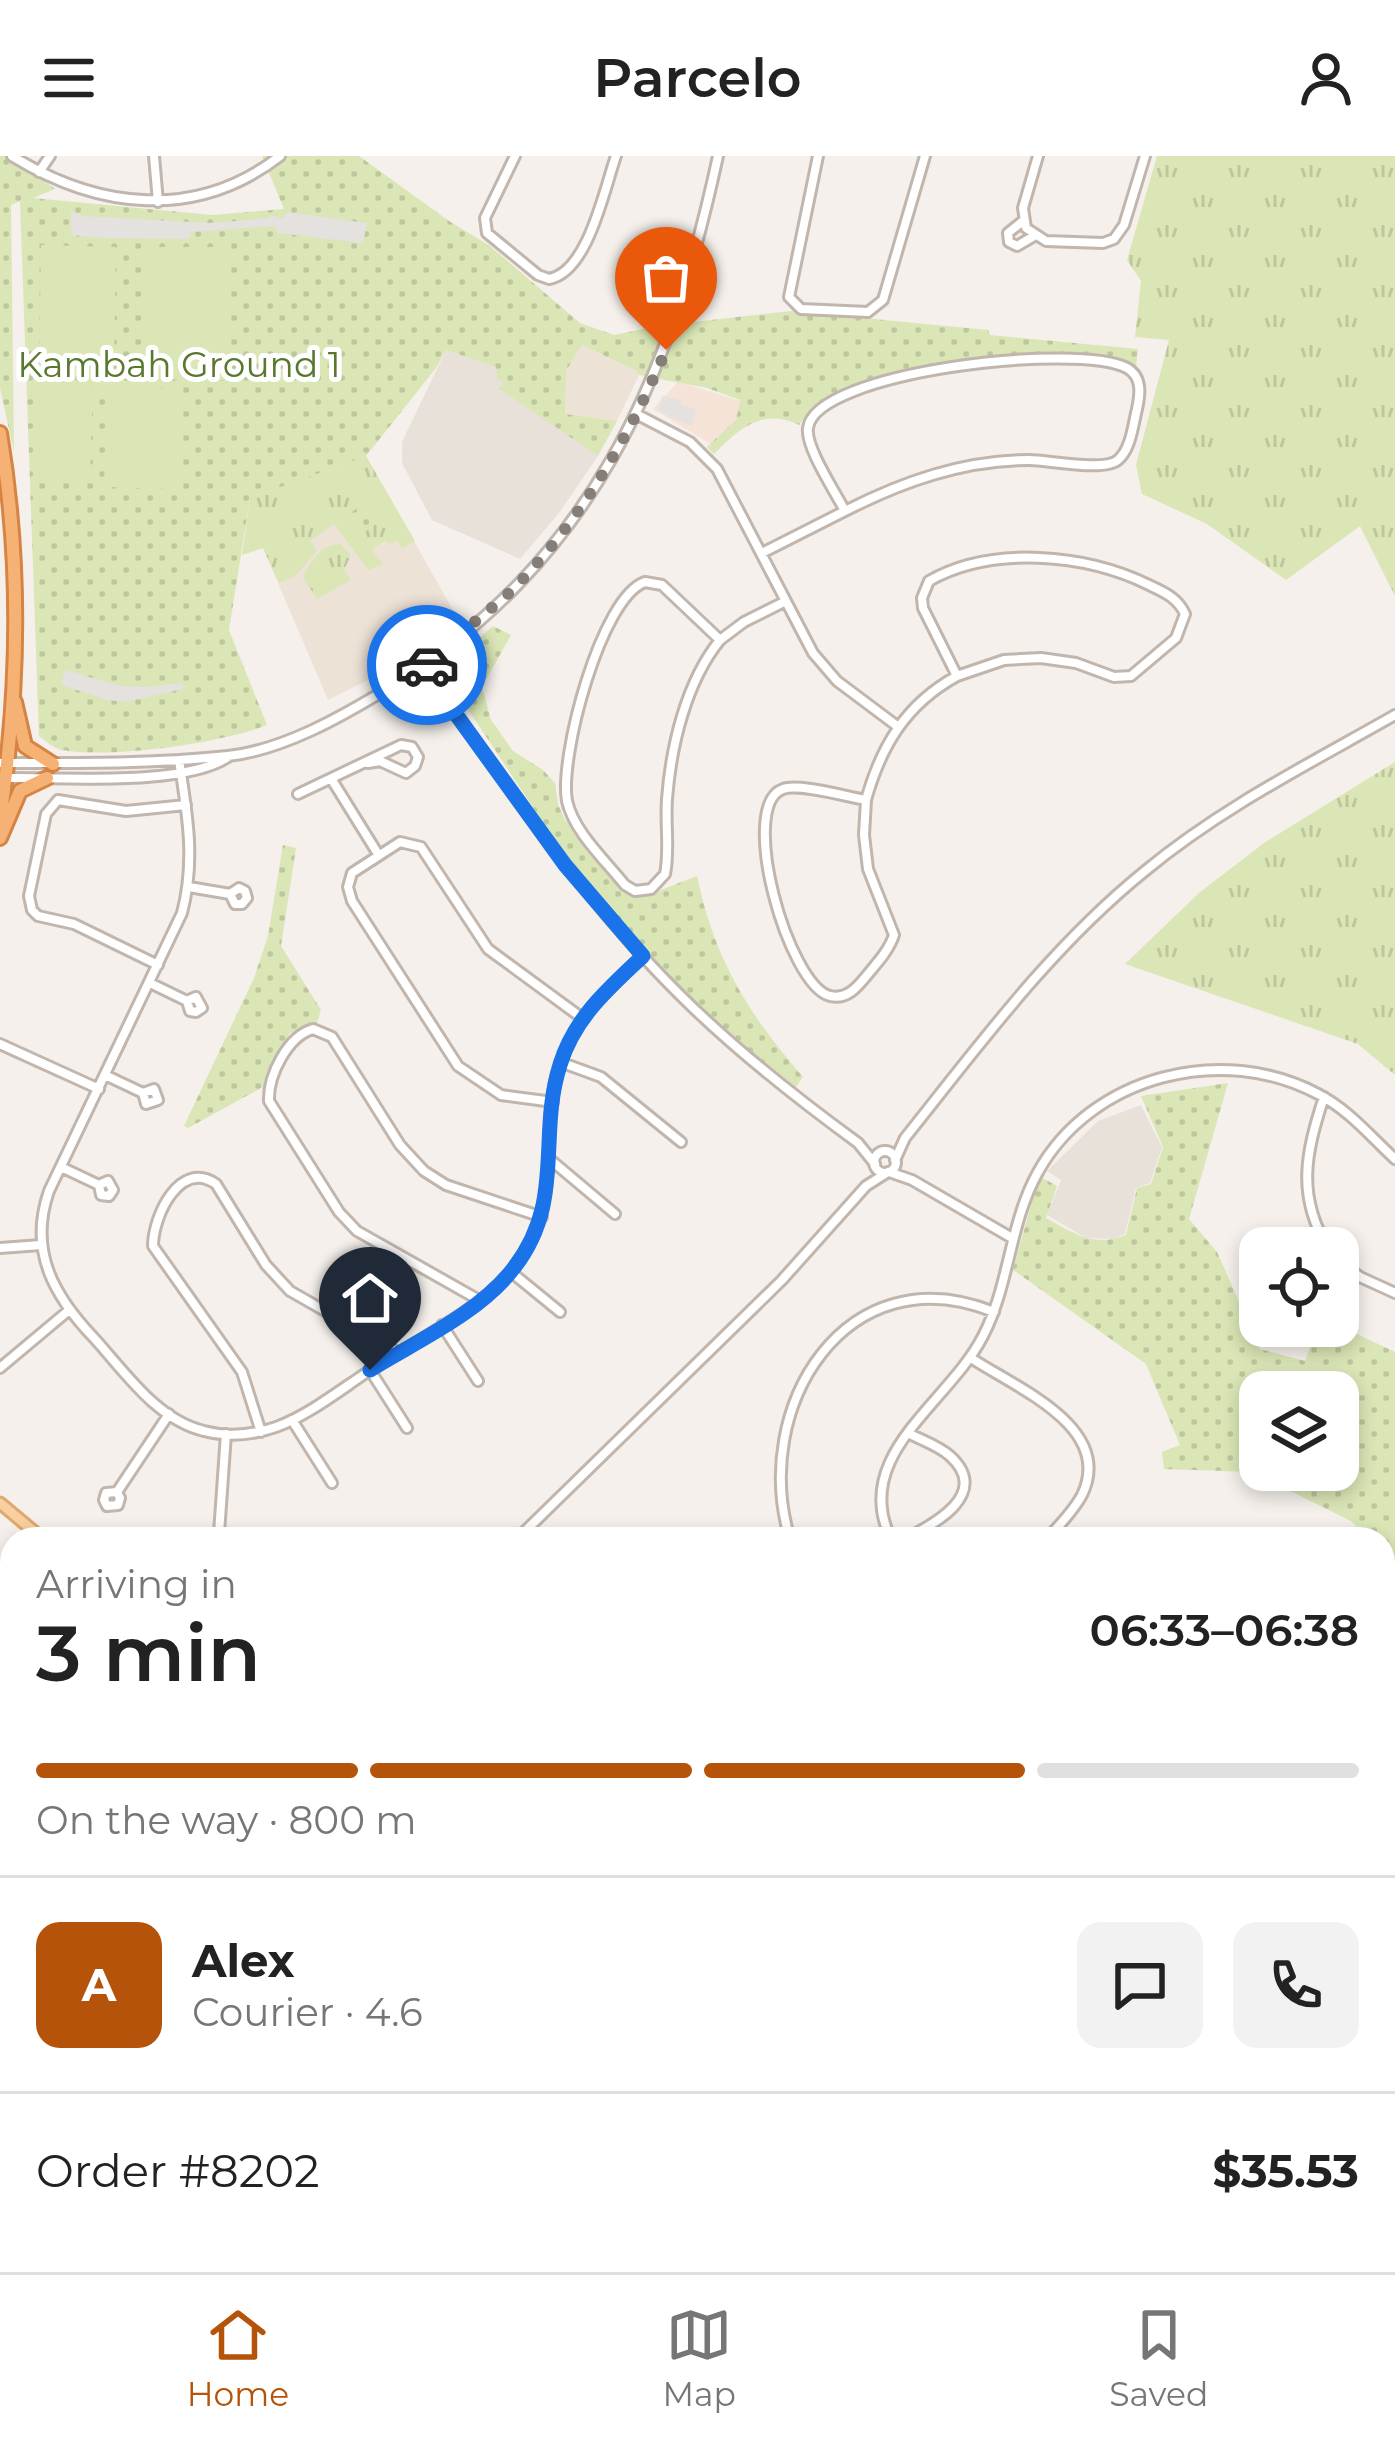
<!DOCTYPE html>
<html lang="en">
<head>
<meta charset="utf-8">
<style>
	:root { --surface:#fff; --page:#f2f2f2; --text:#222; --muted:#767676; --line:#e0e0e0; --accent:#b45309 }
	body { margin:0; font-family:Montserrat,sans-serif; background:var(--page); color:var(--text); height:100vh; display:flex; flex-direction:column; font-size:45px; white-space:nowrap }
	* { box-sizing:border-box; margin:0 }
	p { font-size:39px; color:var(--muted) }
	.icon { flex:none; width:66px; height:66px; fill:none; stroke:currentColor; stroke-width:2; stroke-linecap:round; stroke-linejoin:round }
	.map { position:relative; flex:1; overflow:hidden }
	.panel { position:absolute; left:0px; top:1371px; width:1395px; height:747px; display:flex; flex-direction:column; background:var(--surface); border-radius:36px 36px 0 0; box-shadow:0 6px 18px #0003 }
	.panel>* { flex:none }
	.tools { position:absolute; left:1239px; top:1071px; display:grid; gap:24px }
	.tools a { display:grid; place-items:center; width:120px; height:120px; border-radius:24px; background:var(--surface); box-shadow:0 6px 18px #0003; font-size:60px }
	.pin { position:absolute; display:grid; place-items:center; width:102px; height:102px; color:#fff; margin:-123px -51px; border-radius:50% 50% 50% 0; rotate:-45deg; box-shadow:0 0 12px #0007 }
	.pin .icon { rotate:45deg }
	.courier { position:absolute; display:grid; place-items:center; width:120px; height:120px; margin:-60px; border:9px solid #1a73e8; border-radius:50%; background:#fff; color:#222; box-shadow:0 3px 15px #0007 }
	.head em { font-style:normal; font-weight:600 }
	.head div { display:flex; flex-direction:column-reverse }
	.head { display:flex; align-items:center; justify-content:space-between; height:204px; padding:0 36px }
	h1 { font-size:78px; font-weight:600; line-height:90px }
	.bar { display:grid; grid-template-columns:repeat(4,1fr); gap:18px 12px; align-content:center; height:144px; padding:0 36px }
	.bar i { height:15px; border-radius:9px; background:var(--line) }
	.bar .active { background:var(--accent) }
	.bar p { grid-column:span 4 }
	.line { display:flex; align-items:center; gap:30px; padding:0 36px; border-top:3px solid var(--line) }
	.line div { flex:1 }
	.round { display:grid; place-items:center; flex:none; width:126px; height:126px; border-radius:24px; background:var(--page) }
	header { display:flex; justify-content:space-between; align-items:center; height:156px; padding:0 36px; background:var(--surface); font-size:54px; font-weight:600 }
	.dock { display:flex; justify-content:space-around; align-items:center; height:168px; border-top:3px solid var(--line); background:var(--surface); font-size:33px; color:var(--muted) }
	.dock a { display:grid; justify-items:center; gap:6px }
	.dock .active { color:var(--accent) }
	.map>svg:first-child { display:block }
</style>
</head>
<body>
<header><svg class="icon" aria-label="menu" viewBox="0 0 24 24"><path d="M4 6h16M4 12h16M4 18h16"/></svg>Parcelo<svg class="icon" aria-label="person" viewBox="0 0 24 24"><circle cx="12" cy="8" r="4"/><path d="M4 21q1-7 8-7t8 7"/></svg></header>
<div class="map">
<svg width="1395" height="2116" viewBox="0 0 1395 2116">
	<defs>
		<pattern id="grass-tufts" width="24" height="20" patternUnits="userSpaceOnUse" patternTransform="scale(3)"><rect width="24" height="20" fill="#dae6b6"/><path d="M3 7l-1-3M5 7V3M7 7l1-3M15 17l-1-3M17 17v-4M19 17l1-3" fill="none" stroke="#bdc69d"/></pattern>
		<pattern id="park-dots" width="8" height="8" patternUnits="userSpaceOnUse" patternTransform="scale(3)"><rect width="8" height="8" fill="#dae6b6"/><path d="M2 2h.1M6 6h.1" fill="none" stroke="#bdc69d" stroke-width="1.8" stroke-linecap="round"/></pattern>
	</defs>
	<rect width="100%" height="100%" fill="#f5f0eb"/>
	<!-- residential -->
	<path fill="#e8e1d9" d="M446,194L497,211L503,225L501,233L598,300L559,357L520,403L432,364L402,307V286Z
		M1141,949L1162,991L1150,1027L1136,1032L1125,1078L1113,1083L1086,1082L1047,1059L1061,1024L1047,1015L1098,965Z"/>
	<!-- commercial -->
	<path fill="#f5e3d8" d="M678,226L741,245L736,264L711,288L653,253Z"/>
	<!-- education -->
	<path fill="#ede2d6" d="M582,189L638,215L639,219L617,265L565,259L566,215Z
		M366,300L459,465L370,523L328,544L263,392L242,399Z"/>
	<!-- grass -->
	<path fill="url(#grass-tufts)" d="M1157,0H1395V440L1360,370L1286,424L1207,368L1142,338L1136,309L1169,184L1135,181L1141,125L1127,104Z
		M366,300L415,385L402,392L397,385L389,388L385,384L372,394L383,408L368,414L334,368L310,385L317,395L295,420L279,427L263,392L242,399L250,341Z
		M341,388L351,399L344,414L351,424L317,443L303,421C310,406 321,388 341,388Z
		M1395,606V919L1358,888L1125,808L1199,737L1264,687Z
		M1395,1774V2116H1152L1142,2106H1383V1775Z
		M0,1840L12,1842V2106H179L177,2116H0Z
		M238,2106H359L352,2116H234Z"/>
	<!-- park -->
	<path fill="url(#park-dots)" fill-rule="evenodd" d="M0,0H11L55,33L33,42L212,59L284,53L262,0H359L449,65L490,90L580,167L614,179L658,170L791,155L988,174L990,179L1138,193L1136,211C1040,194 962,195 870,228C842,237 816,244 799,269C762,251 739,273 714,298L707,291L736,264L740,244L707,232L639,219L637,215L582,189L566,215L565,258L617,265L598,300L500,233L503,225L497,223L496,211L446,194L436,212L366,300L250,342L229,474L267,569C221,587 110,603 62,594C53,592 46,585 39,580L20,45L11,49L14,296L0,232Z
		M365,347L379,366L359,380L346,360Z
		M493,470L511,479L482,531L491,564L513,595L543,614L555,627L558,648L565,664L622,735L648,739L697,720C714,802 748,858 803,921L793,935L724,878L644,798L587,733L442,514Z
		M283,689L296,692L281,790L321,854L316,870L290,877L263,931L188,972L184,970L254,822L268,780Z
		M1228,927L1189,1063L1217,1096L1260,1193L1305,1205L1318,1170L1338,1169L1395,1196V1408L1383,1397V1383H1369L1351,1365L1252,1316L1164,1313L1162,1296L1180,1289L1146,1208L1013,1114L1039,1020L1057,1030L1046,1062C1073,1077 1094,1092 1126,1079L1137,1032L1151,1028L1163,991L1141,940ZM1260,1236H1338V1314H1260Z
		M12,1524V1685L0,1689V1528Z"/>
	<!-- pitch -->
	<path fill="#dae6b6" d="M41,89L116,91L114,220L39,219Z
		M146,91H227L226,224L145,223Z
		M38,226L93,228L90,324L35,322Z
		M107,230L179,232L177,333L104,331Z"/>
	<!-- parking -->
	<path fill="#e4e1df" d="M71,55L83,60L211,67L270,62L271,59L284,63L287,56L367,67L363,87L277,77L275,70L192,76L189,83L100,82L71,79Z
		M662,240L681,244V249L696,253L692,270L658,255Z
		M430,464L437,475L376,516L370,515L366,500L375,493L379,498Z
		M65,514L121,530L147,531L183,527V533L126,546L107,544L61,529Z"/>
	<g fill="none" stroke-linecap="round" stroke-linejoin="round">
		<!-- minor casing -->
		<g stroke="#c0b6ae" stroke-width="14">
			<path id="minor" d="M12,0C98,53 196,65 280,0
				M154,0L158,46
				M515,0L485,62L487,77L538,119L549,123C588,116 604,34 616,0
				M818,0L789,141L801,153L868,156L883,144L925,0
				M1038,0L1023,52L1026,72L1046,85L1103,87L1114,83L1124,69L1145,0
				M39,16L50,0
				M1023,65L1008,77L1009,86L1017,90L1034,80
				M638,259L690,286L717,313L813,497L837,525L897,570
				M762,397L845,355C836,337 805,291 808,272C815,215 1080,186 1127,212C1143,221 1140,239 1137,253C1133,269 1131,293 1118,304C1104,316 1049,304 1029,304C963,304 902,326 845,355
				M720,484C686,526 671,590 667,643C665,668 670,694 665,718L651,733L635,735L625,729C605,704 574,676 567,645C559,601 601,441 645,426L662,429L720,484L744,466L786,445
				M425,507L453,547L455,557C525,655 594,754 680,839C735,894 795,941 858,987L875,1008
				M418,512L446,552L454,556
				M179,604C187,657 196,704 182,757L49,1035C28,1095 54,1140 94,1182C125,1216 157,1264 204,1275C227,1281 253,1279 276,1271C309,1259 340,1234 369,1215C410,1189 455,1166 492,1135C506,1123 517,1109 526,1093C562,1030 539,970 560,907C576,861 609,832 643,800
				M0,607C77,607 151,608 228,600C283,594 341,561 387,533C592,406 669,227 718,0
				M6,622C61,621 183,631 228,601
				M332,624L378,698
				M298,638L401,589L412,591L418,601L415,610L406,617L380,605L368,607
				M866,644L864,679L868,713L894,779C889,794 878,806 868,818C858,830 848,844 830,840C788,829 737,649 783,633C799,627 847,641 866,644C881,590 906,548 957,520L923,452L922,442L929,425C992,389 1086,398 1149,429C1164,436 1178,442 1185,458L1176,482L1131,520L1114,521L1076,507L1041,502L1004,504L957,520
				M189,731L230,738L239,732L245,735L247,742L242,748H235L230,738
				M158,809L74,768L38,760L32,754L29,740L46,658L58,644L126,655L186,649
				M150,827L187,845L196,841L202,852L196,856L190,855L187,845
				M0,888L99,933
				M560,906L601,921L681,986
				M105,919L143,937L154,933L158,944L146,948L143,937
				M1324,941C1306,996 1296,1039 1328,1092
				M553,946L501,939L458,910L352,745L348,731L352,717L400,686L421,691L488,793L582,862
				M874 1006a11 11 0 1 1 22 0a11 11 0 1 1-22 0Z
				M895,1004L905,982C980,888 1051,791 1145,715C1221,652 1309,608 1395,559
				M552,1005L615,1058
				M61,1011L99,1029L108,1025L113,1034L109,1040L101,1039L99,1029
				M889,1016L912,1024L1012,1082
				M0,1092L41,1089
				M1338,1104L1360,1121L1395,1137
				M511,1116L560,1156
				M479,1144L357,1075L339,1056L269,945C268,919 288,880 313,873L332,881L400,989L424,1015L446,1029L542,1061
				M442,1169L478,1225
				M971,1202C1016,1232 1115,1271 1082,1339C1073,1356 1059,1369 1047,1383
				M0,1212L68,1155
				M370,1214L407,1272
				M292,1264L332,1327
				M261,1276L242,1216L153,1090C153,1060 180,1003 216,1028L266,1109L290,1135L397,1196
				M117,1336L106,1337L104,1344L107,1350L118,1349L120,1342L117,1336L169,1258
				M219,1377L226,1278
				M517,1383L782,1124L866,1030L888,1016
				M790,1383C750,1252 846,1096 994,1156
				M891,1383C850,1299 949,1247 983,1180C1010,1128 1009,1068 1038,1016C1092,919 1223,887 1318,938C1349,954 1370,980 1395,1003
				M905,1383C933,1369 992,1338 950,1300C939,1290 921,1284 908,1277
				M1383,1632L1395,1637"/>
		</g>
		<!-- major casing -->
		<g stroke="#dea86f" stroke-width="15">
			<path id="major" d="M0,1347L43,1383
				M197,2116L201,2106"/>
		</g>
		<!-- highway casing -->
		<g stroke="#d68443" stroke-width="18">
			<path id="highway" d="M0,277C21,403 19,536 0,662
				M15,546L25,590L53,608
				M0,682L20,635L47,622"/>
		</g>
		<!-- minor -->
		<use href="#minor" stroke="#fff" stroke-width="8"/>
		<!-- major -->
		<use href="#major" stroke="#f9cf9f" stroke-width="9"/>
		<!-- highway -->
		<use href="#highway" stroke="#f6b274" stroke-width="12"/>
	</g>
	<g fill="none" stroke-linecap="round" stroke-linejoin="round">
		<!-- done -->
		<path stroke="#857d77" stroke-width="12" stroke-dasharray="0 21.6" d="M427,509C441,490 494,453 516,430C583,361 629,281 666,194"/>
		<!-- route -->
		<path stroke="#1a73e8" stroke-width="15" d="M370,1214C417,1185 479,1157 513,1113C566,1046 537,981 560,909C574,862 608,833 643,800L565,709L455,557L453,547L427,509"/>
	</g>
	<g text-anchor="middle" stroke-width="10" stroke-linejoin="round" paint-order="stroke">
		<!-- park labels -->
		<g font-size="36" fill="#58782e" stroke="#fff">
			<text x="179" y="221">Kambah Ground 1</text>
		</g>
	</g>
</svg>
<div class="tools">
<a><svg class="icon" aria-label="locate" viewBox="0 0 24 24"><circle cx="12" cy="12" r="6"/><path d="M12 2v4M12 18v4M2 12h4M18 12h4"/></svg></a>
<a><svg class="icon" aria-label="layers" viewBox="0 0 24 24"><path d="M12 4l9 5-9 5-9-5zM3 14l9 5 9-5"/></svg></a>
</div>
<div class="pin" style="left:666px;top:194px;background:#ea580c"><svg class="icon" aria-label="bag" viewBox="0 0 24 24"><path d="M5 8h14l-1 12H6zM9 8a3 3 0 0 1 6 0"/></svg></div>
<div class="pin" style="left:370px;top:1214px;background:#1f2937"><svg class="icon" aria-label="home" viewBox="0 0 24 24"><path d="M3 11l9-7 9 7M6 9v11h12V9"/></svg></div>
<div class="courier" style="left:427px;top:509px"><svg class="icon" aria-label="car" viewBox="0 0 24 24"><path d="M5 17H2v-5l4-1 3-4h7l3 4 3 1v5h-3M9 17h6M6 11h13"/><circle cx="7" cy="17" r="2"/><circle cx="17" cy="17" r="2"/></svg></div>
<section class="panel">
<div class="head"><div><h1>3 min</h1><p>Arriving in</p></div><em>06:33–06:38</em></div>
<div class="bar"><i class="active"></i><i class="active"></i><i class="active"></i><i></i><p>On the way · 800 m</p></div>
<div class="line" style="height:216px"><b class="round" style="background:var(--accent);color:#fff">A</b><div><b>Alex</b><p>Courier · 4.6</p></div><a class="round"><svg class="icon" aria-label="chat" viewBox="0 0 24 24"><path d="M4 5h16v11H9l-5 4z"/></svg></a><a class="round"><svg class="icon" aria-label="phone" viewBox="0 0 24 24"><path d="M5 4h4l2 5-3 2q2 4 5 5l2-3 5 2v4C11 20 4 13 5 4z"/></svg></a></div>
<div class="line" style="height:156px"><div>Order #8202</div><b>$35.53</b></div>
</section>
</div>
<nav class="dock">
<a class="active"><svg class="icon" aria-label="home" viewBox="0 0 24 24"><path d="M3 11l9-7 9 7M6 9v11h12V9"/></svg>Home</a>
<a><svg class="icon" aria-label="map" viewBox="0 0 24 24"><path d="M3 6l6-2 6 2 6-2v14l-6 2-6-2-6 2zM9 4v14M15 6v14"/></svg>Map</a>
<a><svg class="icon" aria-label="saved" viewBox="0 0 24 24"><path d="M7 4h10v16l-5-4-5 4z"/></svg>Saved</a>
</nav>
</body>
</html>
